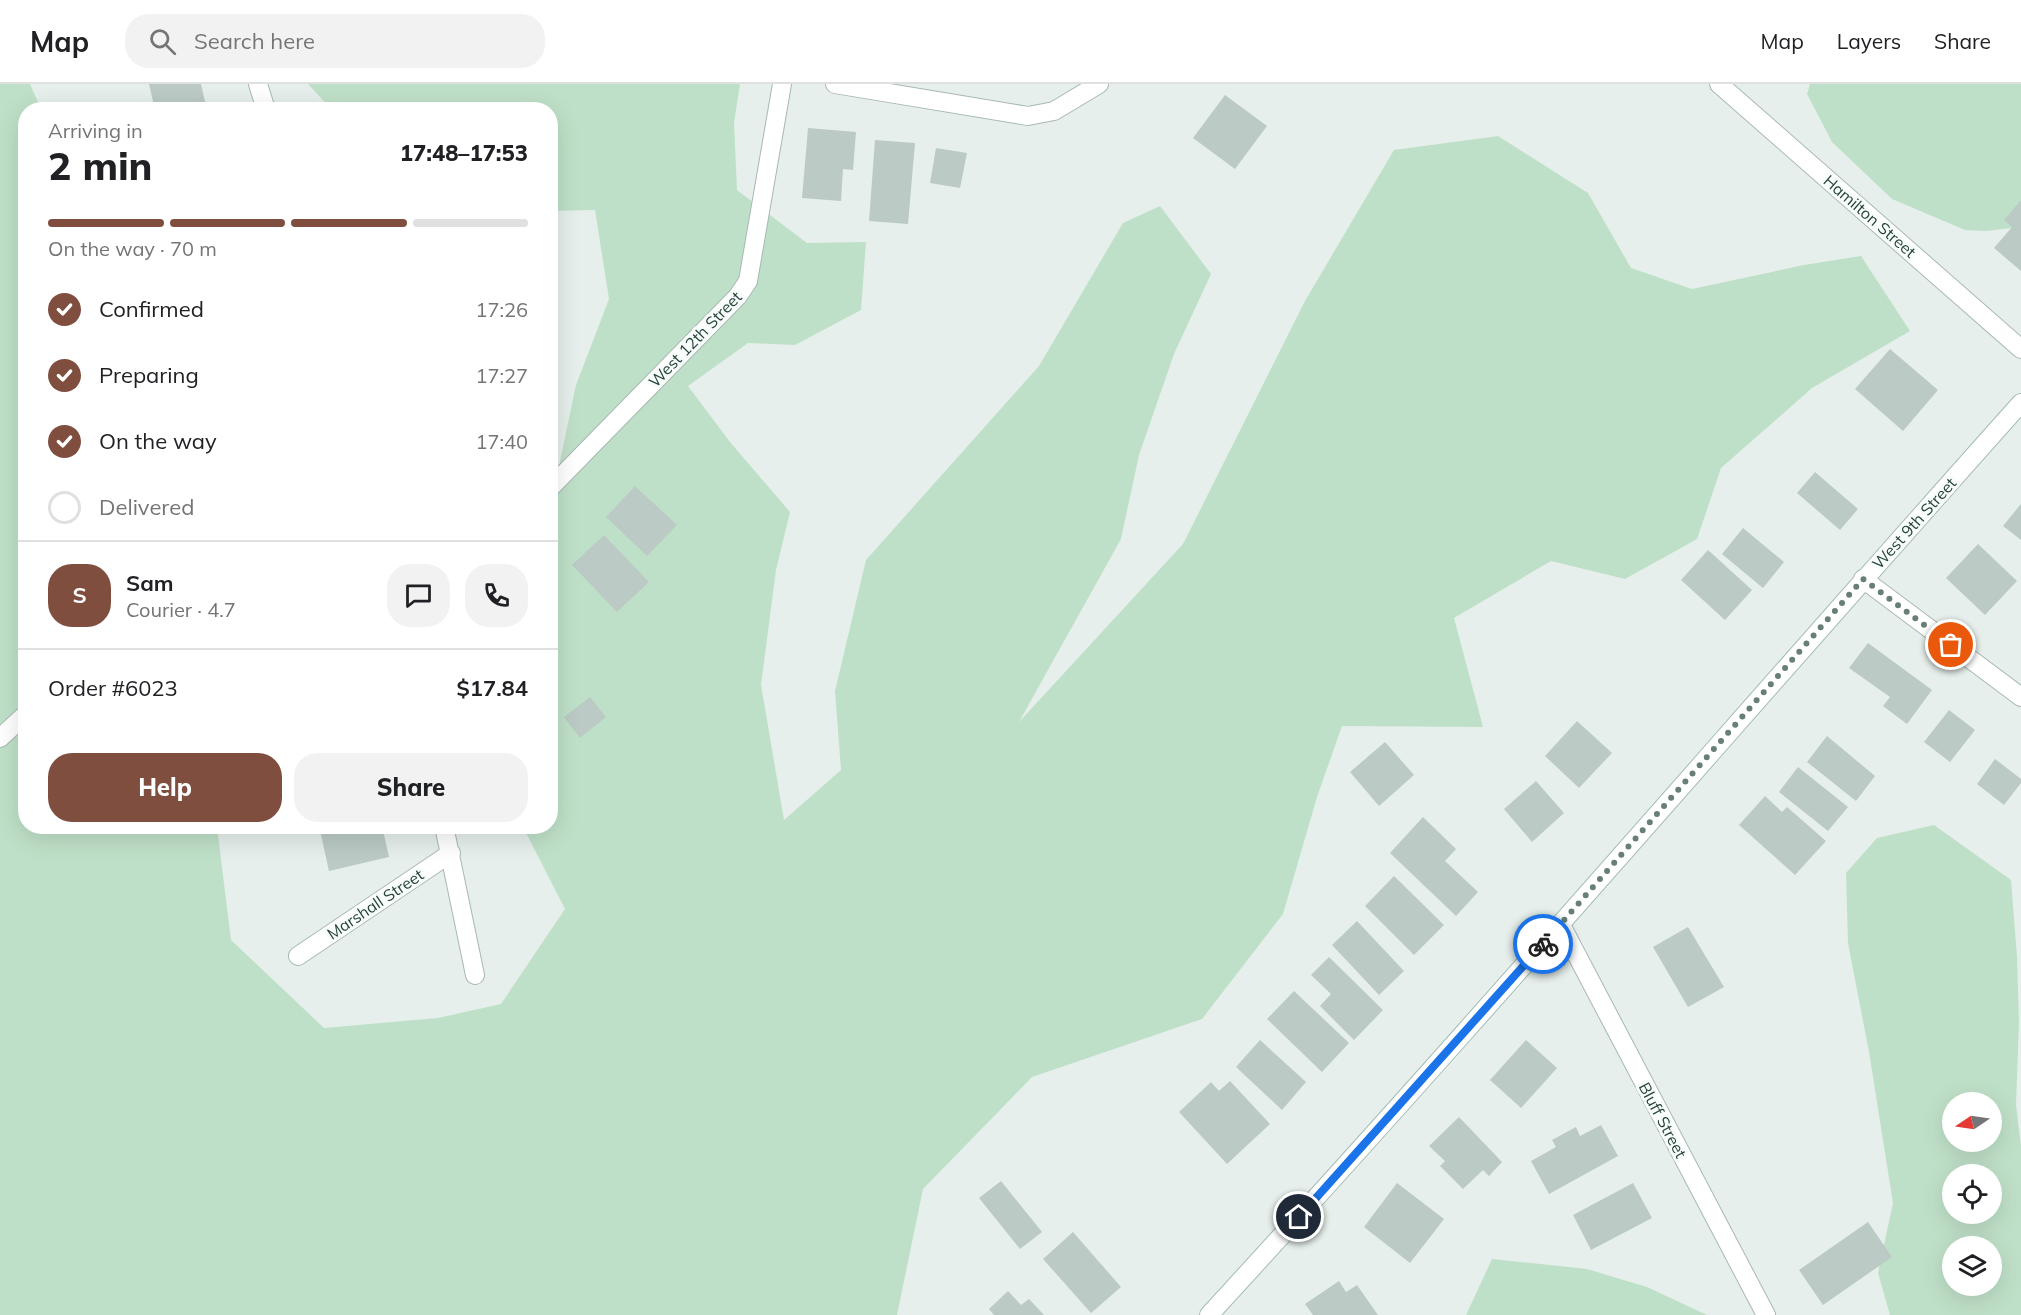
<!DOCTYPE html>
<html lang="en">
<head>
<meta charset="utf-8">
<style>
	:root { --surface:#fff; --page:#f2f2f2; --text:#202124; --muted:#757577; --line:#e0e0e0; --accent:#7f4e3f }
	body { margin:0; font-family:Mulish,sans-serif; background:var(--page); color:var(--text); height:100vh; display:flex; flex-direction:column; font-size:22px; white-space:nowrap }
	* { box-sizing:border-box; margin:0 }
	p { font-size:20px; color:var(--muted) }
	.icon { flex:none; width:33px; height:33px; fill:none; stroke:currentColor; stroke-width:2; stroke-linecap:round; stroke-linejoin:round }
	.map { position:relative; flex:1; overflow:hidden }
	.details { position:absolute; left:18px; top:18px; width:540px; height:732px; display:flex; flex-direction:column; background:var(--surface); border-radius:24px; box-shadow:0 6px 24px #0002 }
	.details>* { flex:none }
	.needle { width:39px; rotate:257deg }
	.tools { position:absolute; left:1942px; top:1008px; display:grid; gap:12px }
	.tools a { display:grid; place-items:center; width:60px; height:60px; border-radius:50%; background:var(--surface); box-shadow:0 6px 24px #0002; font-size:30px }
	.pin { position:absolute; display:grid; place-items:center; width:51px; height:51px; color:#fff; margin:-26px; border:3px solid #fff; border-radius:50%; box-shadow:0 2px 6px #0007 }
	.courier { position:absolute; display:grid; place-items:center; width:60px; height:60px; margin:-30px; border:4px solid #1a73e8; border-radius:50%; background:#fff; color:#222; box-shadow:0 2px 8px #0007 }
	.headline em { font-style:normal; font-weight:800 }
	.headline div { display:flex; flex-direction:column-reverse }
	.headline { display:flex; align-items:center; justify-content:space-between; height:102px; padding:0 30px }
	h1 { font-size:39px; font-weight:800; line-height:45px }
	.bar { display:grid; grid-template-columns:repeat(4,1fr); gap:9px 6px; align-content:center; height:72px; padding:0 30px }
	.bar i { height:8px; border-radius:4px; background:var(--line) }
	.bar .on { background:var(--accent) }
	.bar p { grid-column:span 4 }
	.line { display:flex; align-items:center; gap:15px; padding:0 30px; border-top:2px solid var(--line) }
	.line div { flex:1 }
	.round { display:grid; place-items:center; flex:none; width:63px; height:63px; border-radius:24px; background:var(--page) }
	ol { padding:0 30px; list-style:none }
	li { display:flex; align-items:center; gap:18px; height:66px }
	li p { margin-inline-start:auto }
	li .icon { padding:6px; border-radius:50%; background:var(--accent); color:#fff; stroke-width:4 }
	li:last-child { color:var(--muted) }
	li i { width:33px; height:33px; border:3px solid var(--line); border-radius:50% }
	.action { display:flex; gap:12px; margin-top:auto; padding:12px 30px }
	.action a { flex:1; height:69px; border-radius:24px; background:var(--accent); color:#fff; font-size:24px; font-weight:800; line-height:69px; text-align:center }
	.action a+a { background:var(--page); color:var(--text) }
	header { display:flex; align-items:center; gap:36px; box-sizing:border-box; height:84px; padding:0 30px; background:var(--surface); border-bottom:2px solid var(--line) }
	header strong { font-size:28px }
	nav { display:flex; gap:33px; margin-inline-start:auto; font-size:21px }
	.search { width:420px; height:54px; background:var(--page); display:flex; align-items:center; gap:15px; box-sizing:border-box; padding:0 21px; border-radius:24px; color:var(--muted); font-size:22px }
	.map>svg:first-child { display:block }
</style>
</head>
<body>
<header>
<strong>Map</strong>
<div class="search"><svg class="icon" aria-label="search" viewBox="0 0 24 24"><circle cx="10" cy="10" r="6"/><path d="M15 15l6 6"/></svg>Search here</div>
<nav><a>Map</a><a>Layers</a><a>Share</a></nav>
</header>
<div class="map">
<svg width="2021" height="1231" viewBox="0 0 2021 1231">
	<rect width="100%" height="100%" fill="#e6efeb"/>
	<!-- green -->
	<path fill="#bfe0c8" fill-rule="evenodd" d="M0,0H30L41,25L26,26V742L217,743L231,856L324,944L438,934L501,920L565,825L523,743L550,742L551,420L576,301L609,215L595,126L551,127L550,26L331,25L308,0H740L734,39L737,106L807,159L866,158L861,226L795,261L748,259L688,302L730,358L790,428L776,486L761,601L784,736L841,686L835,607L866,476L1039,282L1123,139L1160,122L1211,190L1174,270L1139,371L1121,455L1019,638L1183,460L1305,217L1394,66L1498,52L1588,109L1631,184L1692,205L1804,181L1861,172L1910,247L1812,304L1721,384L1697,455L1625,495L1551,477L1454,534L1483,643L1342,642L1317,713L1283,830L1202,935L1032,993L923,1105L897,1231H0Z
		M1810,0H2021V143L1986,147L1965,146L1892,115L1832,58L1807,10Z
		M1934,741L2011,796L2017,873L2019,937L2016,1021L2021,1062V1231H1890L1878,1189L1893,1119L1869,968L1848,859L1846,789L1877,754ZM1953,1018H1992V1058H1953ZM1953,1090H1992V1130H1953ZM1953,1162H1992V1202H1953Z
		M1492,1175L1587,1185L1647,1203L1707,1231H1466Z"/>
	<!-- building -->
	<path fill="#bbcac4" d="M149,0H201L207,26H155Z
		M1225,11L1267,42L1235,85L1193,54Z
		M808,44L856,48L853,86L843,85L841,117L802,114Z
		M875,56L915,59L908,140L869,137Z
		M936,64L967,69L960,104L930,99Z
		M2021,116V187L1994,164L2012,143L2004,136Z
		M1890,265L1938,306L1903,347L1855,305Z
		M1815,388L1858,425L1840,446L1797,409Z
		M635,402L677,441L647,472L606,433Z
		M2021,420V456L2003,442Z
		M1743,444L1784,478L1763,504L1722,470Z
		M604,451L649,498L617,528L572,481Z
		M1978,460L2017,497L1985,531L1946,494Z
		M1708,466L1752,506L1725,536L1681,496Z
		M1868,559L1932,606L1907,640L1883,622L1890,613L1849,584Z
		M590,613L606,633L580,654L564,633Z
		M1949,626L1975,646L1950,678L1924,658Z
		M1577,637L1612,669L1579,704L1545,672Z
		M1827,652L1875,692L1856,717L1807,678Z
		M1385,658L1414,691L1379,722L1350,688Z
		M1995,675L2021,695V699L2004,721L1977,700Z
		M1798,683L1848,723L1828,747L1779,708Z
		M1536,697L1564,729L1532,758L1504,725Z
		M1765,712L1782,728L1787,723L1826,757L1795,791L1739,741Z
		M1423,733L1456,765L1445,777L1478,808L1456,832L1390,769Z
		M319,742H382L389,773L329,787Z
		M1394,792L1444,841L1414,871L1365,822Z
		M1357,837L1404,887L1379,911L1332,861Z
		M1688,843L1724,903L1688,923L1653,863Z
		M1329,873L1383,926L1354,956L1320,922L1331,910L1311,891Z
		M1294,907L1349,959L1322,988L1267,935Z
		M1260,956L1306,998L1282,1026L1236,983Z
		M1526,956L1557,984L1521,1024L1490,996Z
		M1230,997L1270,1040L1227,1080L1179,1028L1211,998L1219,1007Z
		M1459,1033L1502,1078L1489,1092L1483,1086L1463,1105L1440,1082L1445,1077L1429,1062Z
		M1601,1041L1618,1072L1549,1110L1531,1077L1556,1063L1552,1056L1576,1043L1580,1052Z
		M1001,1097L1042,1148L1020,1165L979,1114Z
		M1397,1099L1444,1135L1410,1179L1364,1143Z
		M1633,1099L1652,1134L1591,1166L1573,1131Z
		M1868,1138L1892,1173L1823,1221L1799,1186Z
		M1073,1148L1121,1203L1091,1229L1043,1175Z
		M1339,1197L1346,1208L1357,1201L1378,1231H1313L1305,1220Z
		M1008,1207L1021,1221L1029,1215L1044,1231H994L989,1225Z"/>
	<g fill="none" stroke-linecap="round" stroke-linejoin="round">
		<!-- street casing -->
		<g stroke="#a8b8b2" stroke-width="20">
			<path id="street" d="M258,0L266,26
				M835,0L1028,32L1054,27L1099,0
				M1719,0L2021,265
				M550,404L738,212L748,197L782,0
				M1863,495L2021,613
				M0,654L26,630
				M444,742L475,891
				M1561,841L1766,1231
				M298,872L451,769"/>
		</g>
		<!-- secondary casing -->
		<g stroke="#a4bbb3" stroke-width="20">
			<path id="secondary" d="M1209,1231C1485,931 1750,622 2021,319"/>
		</g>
		<!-- street -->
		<use href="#street" stroke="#fff" stroke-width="18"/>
		<!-- secondary -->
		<use href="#secondary" stroke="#fff" stroke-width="18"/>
	</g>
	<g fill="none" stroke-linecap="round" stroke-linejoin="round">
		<!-- done -->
		<path stroke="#687f78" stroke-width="6" stroke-dasharray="0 10.8" d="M1543,860L1863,495L1951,561"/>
		<!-- route -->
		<path stroke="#1a73e8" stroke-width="8" d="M1299,1133L1543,860"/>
	</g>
	<g text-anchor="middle" stroke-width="6" stroke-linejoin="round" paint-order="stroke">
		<!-- street labels -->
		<g font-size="16" fill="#24423a" stroke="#f7fbf9">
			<text transform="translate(1870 132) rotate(41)" y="6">Hamilton Street</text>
			<text transform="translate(695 255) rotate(-46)" y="6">West 12th Street</text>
			<text transform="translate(1914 439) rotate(-48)" y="6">West 9th Street</text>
			<text transform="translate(375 820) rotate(-34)" y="6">Marshall Street</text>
			<text transform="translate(1663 1036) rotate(62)" y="6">Bluff Street</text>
		</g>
	</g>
</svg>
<div class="tools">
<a><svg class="needle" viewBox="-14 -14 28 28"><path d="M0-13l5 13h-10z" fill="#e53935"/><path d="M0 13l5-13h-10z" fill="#757577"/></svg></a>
<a><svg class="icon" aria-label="locate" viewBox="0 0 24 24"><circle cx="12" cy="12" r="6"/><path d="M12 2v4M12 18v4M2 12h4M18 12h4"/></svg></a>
<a><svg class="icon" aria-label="layers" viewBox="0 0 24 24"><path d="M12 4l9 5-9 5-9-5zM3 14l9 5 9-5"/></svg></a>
</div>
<div class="pin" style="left:1951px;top:561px;background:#ea580c"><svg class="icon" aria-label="bag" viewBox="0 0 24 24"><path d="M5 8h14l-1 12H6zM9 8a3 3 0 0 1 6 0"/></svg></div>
<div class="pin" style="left:1299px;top:1133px;background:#1f2937"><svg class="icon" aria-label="home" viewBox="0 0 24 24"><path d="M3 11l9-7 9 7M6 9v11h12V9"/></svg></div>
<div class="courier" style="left:1543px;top:860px"><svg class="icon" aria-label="bike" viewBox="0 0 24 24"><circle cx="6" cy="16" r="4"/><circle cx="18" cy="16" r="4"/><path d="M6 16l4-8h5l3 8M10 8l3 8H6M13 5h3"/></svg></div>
<section class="details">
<div class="headline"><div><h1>2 min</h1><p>Arriving in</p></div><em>17:48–17:53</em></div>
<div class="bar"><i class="on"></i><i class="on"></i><i class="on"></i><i></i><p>On the way · 70 m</p></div>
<ol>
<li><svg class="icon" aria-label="check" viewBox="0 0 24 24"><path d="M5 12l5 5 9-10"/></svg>Confirmed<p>17:26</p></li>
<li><svg class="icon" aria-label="check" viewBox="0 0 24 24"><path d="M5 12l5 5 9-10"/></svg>Preparing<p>17:27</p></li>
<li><svg class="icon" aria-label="check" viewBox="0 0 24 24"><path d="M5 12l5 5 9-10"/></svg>On the way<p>17:40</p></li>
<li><i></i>Delivered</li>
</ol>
<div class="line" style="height:108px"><b class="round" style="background:var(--accent);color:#fff">S</b><div><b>Sam</b><p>Courier · 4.7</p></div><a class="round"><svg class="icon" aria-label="chat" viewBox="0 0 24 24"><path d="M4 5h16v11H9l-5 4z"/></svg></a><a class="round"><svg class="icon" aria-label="phone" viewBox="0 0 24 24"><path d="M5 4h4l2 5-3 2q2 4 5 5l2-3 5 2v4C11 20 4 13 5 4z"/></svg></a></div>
<div class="line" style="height:78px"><div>Order #6023</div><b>$17.84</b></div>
<div class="action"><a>Help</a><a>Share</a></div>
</section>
</div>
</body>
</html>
